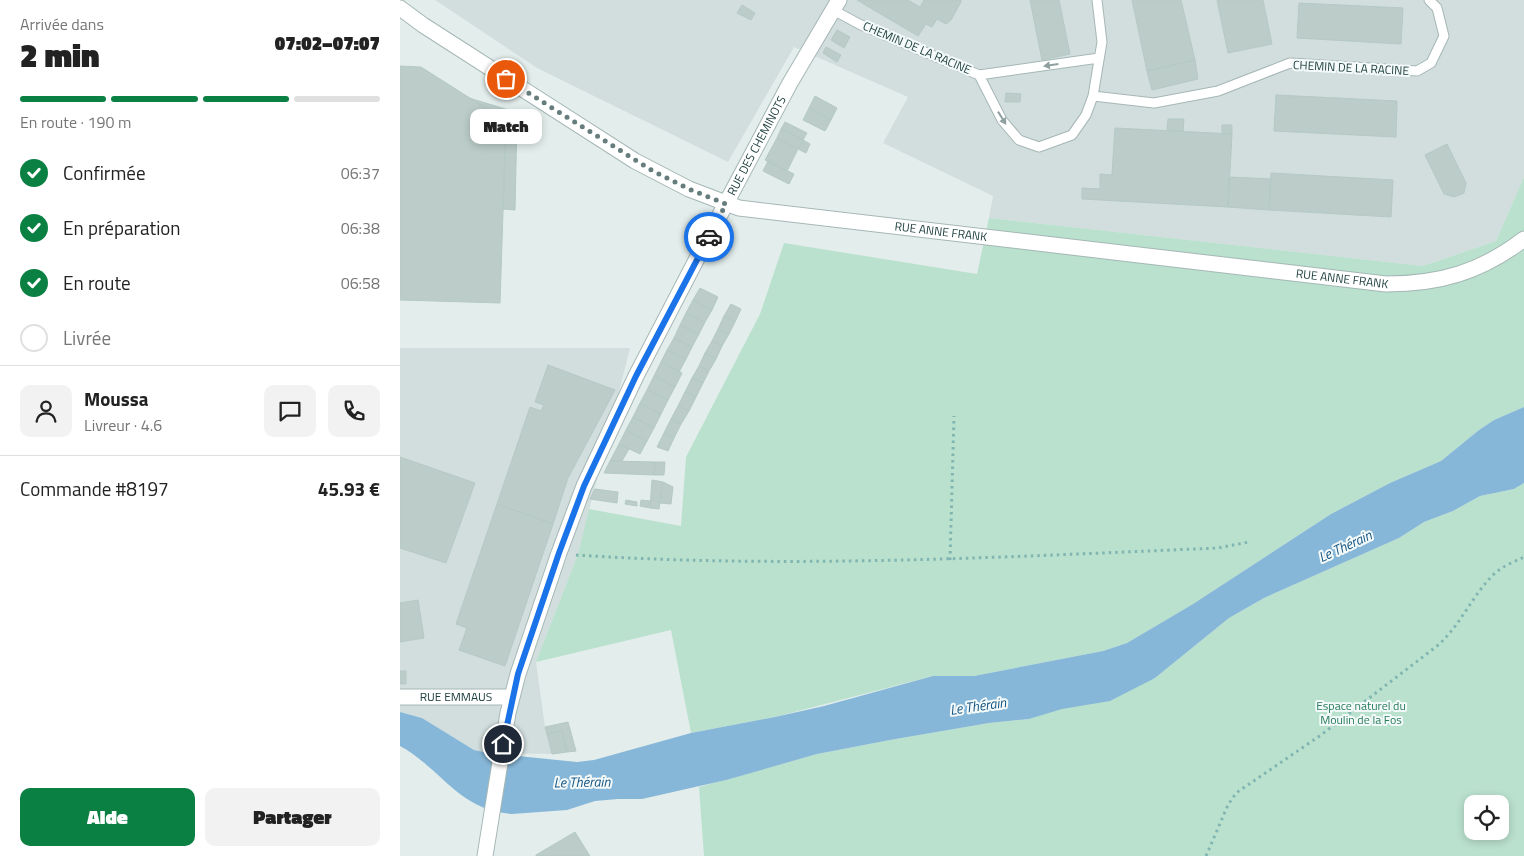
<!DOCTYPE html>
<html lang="fr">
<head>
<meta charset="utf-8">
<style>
	:root { --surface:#fff; --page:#f2f2f2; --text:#222; --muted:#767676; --line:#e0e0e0; --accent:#0b8043 }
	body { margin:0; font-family:"Titillium Web",sans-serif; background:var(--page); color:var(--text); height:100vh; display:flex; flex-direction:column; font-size:19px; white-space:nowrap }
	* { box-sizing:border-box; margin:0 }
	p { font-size:16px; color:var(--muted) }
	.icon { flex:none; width:28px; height:28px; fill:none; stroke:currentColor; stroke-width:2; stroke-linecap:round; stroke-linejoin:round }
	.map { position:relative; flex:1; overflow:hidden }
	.sheet { display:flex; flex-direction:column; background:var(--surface); width:400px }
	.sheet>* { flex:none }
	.controls { position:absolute; left:1064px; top:795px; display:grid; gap:10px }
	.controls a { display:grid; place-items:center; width:45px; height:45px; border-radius:10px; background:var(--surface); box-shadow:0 2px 8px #0003; font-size:25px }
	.pin { position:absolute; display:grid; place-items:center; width:42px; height:42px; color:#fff; margin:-21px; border:2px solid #fff; border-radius:50%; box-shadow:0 1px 5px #0007 }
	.courier { position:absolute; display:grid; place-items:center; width:50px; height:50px; margin:-25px; border:4px solid #1a73e8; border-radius:50%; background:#fff; color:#222; box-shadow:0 1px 6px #0007 }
	.bubble { position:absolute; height:35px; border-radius:10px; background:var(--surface); box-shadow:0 2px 8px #0003; font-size:16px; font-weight:800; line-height:35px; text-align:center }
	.summary em { font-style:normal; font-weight:800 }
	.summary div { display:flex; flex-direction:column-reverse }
	.summary { display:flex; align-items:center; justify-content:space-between; height:85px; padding:0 20px }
	h1 { font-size:32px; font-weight:800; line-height:38px }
	.bar { display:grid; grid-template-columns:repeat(4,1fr); gap:8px 5px; align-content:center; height:60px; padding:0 20px }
	.bar i { height:6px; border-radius:4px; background:var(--line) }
	.bar .selected { background:var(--accent) }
	.bar p { grid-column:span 4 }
	.line { display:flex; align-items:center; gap:12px; padding:0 20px; border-top:1px solid var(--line) }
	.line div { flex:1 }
	.round { display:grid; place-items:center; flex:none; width:52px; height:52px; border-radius:10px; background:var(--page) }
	ol { padding:0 20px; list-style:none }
	li { display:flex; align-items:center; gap:15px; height:55px }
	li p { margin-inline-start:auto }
	li .icon { padding:5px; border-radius:50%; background:var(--accent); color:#fff; stroke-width:4 }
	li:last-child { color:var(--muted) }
	li i { width:28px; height:28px; border:2px solid var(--line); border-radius:50% }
	.primary-button { display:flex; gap:10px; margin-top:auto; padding:10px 20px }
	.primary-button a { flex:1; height:58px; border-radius:10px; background:var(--accent); color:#fff; font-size:20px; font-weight:800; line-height:58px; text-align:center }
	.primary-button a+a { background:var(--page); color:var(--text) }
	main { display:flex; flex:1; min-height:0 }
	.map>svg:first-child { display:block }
</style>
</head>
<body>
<main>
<section class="sheet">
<div class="summary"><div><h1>2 min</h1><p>Arrivée dans</p></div><em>07:02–07:07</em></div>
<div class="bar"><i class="selected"></i><i class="selected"></i><i class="selected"></i><i></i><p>En route · 190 m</p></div>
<ol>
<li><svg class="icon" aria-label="check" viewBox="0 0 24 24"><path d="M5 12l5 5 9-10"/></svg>Confirmée<p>06:37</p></li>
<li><svg class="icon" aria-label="check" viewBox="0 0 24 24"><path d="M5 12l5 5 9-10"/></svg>En préparation<p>06:38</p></li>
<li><svg class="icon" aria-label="check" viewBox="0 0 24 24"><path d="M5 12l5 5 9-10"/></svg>En route<p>06:58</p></li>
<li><i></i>Livrée</li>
</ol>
<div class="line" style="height:90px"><a class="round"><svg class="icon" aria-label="person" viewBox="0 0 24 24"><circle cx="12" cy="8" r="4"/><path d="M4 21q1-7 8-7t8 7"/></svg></a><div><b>Moussa</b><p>Livreur · 4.6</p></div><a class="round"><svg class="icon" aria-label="chat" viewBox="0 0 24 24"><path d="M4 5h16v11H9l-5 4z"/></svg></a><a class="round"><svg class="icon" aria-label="phone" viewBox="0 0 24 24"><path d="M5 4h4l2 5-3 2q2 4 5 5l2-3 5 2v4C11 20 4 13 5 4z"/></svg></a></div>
<div class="line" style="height:65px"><div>Commande #8197</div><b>45.93 €</b></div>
<div class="primary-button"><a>Aide</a><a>Partager</a></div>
</section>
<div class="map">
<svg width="1124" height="856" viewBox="0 0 1124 856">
	<rect width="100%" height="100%" fill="#e3eeec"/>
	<!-- built -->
	<path fill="#d1dedd" d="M35,0H1124V177L1096,241L1023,266L589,218L593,196L483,143L508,97L394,47L328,162L137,68Z
		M0,348H230L178,554L136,662L145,727L152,754L89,753L74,750L22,718L0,712Z"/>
	<!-- green -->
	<path fill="#bae1ce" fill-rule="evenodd" d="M1124,177V407L1094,420L1079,430L1041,461L990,483L931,514L793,604L727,643L703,651L574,676H533L375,717L291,733L271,630L136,662L178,554L189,509L281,526L286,457L360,314L384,243L577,274L589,218L1023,266L1096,241Z
		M1124,483V856H304L299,787L417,754L490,740L589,723L629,719L755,678L829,618L864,598L999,538L1024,522L1053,511L1080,496L1114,489ZM1072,804H1100V831H1072Z"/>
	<!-- water -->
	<path fill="#87b7d8" d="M1124,407V483L1114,489L1080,496L1053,511L1024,522L999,538L864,598L829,618L755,678L710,701L662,709L629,719L589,723L490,740L417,754L326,780L242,799H218L195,801L167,810L112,814C58,810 42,769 0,746V712L22,718L74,750L89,753L177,762L194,760L291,733L375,717L424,706L533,676H574L703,651L727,643L793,604L931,514L990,483L1041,461L1079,430L1094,420Z"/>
	<!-- building -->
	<path fill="#bbccc9" stroke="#b5c9c5" d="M457,0H508L520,7L524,0H561V2L551,20L546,24L537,19L532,27L526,24L518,36Z
		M630,0H659L670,54L642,60Z
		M732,0H781L795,60L747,71Z
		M817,0H863L872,44L828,53Z
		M899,3L1003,8L1001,44L897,38Z
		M342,5L355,13L351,20L337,13Z
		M437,30L450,37L444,48L431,40Z
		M426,47L441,55L437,62L423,53Z
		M795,60L798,79L752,90L747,71Z
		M0,66L21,67L106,121L100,303L0,300Z
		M606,93L621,94L620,102H605Z
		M876,95L997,101L996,137L874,131Z
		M415,96L437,108L431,120L409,108Z
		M69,98L112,111L117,119L115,210L103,209L106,121Z
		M409,108L431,120L425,131L403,120Z
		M768,119H784L783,131L767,130Z
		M385,122L407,133L403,140L381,129Z
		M822,125H832V134H822Z
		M715,128L832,134L828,207L682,199V188L700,189V174L712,175Z
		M381,129L403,140L398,149L377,138Z
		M377,138L398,149L387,171L365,160Z
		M403,140L410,144L406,153L398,149Z
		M1047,144L1066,183L1064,193L1054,197L1044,194L1025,155Z
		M368,161L394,174L389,184L363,171Z
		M871,173L993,180L991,217L869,210Z
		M829,177L871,179L869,210L828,207Z
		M300,288L318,297L312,310L293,300Z
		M293,300L312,310L305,322L286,313Z
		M331,304L341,309L335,322L324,316Z
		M286,313L305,322L299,334L280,325Z
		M324,316L335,322L329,334L318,329Z
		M280,325L299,334L292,347L274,338Z
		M318,329L329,334L322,346L312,341Z
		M274,338L292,347L286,359L267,350Z
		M312,341L322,346L316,359L305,353Z
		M267,350L286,359L279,372L261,362Z
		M305,353L316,359L309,371L299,366Z
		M261,362L282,373L275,387L254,376Z
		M148,365L215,390L168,478L153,524L97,504L130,407L141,411L144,405L135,402Z
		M299,366L309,371L303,383L292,378Z
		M254,376L275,387L268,400L247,390Z
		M292,378L303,383L296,397L285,392Z
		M247,390L268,400L261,414L240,403Z
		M285,392L296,397L289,411L278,406Z
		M240,403L261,414L254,428L233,417Z
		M278,406L289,411L281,424L271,419Z
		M233,417L254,428L247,441L226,430Z
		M271,419L281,424L274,438L264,433Z
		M226,430L247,441L240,454L219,444Z
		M264,433L274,438L268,451L257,447Z
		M219,444L229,449L222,461H210Z
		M0,457L75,483L46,563L0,548Z
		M210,461L255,462L254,475L204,473Z
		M255,462H265L264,475H254Z
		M252,480L263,482L259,509L250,508Z
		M263,482L273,487L271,504L260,503Z
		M195,489L218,492L217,503L190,499Z
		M226,500L237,502V506L225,504Z
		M241,500L250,501V508L240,506Z
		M97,504L153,524L105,666L59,650L67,628L56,624Z
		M18,600L24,638L0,642V603Z
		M0,671H6V684H0Z
		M168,722L176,751L167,752L162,731L147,734L145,727Z
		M162,731L167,752L152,754L147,734Z
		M175,832L190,856H136V855Z"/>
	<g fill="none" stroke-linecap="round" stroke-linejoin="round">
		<!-- lane casing -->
		<g stroke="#a5b7b5" stroke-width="11">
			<path id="lane" d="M433,10L461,25L579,75L602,120L619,140L639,147L672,135L686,115L693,96L702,42L697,0
				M579,75L699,58
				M693,96L754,103L818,91L890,63L1017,71L1031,63L1044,36L1037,8L1029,0"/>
		</g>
		<!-- street casing -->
		<g stroke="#a5b7b5" stroke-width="17">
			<g id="street">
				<path id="s1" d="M0,8L23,25L235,161L289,189L339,208L986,284C1040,284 1081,272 1124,239"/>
				<path id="s2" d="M0,697H112"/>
				<path id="s3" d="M85,856L108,713L118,674L159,553L184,486L236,376L305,243L390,83L439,0"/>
			</g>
		</g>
		<!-- path -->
		<path stroke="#81b5b1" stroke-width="3" stroke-dasharray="2.5 4" stroke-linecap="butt" d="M176,555C390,569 604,557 818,548L849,542
			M550,560L554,416
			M806,856L828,805L836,793L921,735L1037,646C1060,626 1072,596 1093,575C1102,566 1114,562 1124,557"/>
		<!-- lane -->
		<use href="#lane" stroke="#fff" stroke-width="9"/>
		<!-- street -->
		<use href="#street" stroke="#fff" stroke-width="15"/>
	</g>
	<!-- one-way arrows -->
	<defs><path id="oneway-solid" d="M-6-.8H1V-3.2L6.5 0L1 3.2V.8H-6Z" transform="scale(1.25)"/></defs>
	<g fill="#90a0a0">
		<use href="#oneway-solid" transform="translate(651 65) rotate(172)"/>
		<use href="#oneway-solid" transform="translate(602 118) rotate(58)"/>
	</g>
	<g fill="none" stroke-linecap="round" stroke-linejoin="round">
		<!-- done -->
		<path stroke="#657e7d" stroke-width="5" stroke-dasharray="0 9" d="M106,79L253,171L289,189L326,204L309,237"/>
		<!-- route -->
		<path stroke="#1a73e8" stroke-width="6" d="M103,744L118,674L159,553L184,486L236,376L309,237"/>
	</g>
	<g text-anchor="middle" stroke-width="4" stroke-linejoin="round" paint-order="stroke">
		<!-- street labels -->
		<g font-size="12" fill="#214241" stroke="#f4faf9">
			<text transform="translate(517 48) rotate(23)" y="4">CHEMIN DE LA RACINE</text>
			<text transform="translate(951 68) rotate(3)" y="4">CHEMIN DE LA RACINE</text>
			<text dy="4" stroke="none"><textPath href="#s3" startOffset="766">RUE DES CHEMINOTS</textPath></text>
			<text dy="4" stroke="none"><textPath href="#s1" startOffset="598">RUE ANNE FRANK</textPath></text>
			<text dy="4" stroke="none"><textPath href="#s1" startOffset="1002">RUE ANNE FRANK</textPath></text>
			<text dy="4" stroke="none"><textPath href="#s2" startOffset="56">RUE EMMAUS</textPath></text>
		</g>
		<!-- park labels -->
		<g font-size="12" fill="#277c5d" stroke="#f4faf9">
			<text x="961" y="710">Espace naturel du<tspan x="961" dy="14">Moulin de la Fos</tspan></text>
		</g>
		<!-- water labels -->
		<g font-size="14" font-style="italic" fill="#155584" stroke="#f4faf9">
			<text transform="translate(945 546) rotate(-25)" y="5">Le Thérain</text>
			<text transform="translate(578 706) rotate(-8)" y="5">Le Thérain</text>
			<text transform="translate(182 782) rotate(-1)" y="5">Le Thérain</text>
		</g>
	</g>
</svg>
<div class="controls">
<a><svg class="icon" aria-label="locate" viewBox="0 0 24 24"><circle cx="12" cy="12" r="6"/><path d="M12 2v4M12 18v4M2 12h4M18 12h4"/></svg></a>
</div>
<div class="pin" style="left:106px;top:79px;background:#ea580c"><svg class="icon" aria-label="bag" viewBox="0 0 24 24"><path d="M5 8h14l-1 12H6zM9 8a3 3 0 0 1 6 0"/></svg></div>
<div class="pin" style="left:103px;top:744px;background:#1f2937"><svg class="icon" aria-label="home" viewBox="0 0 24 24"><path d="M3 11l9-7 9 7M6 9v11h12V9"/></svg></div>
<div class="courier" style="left:309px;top:237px"><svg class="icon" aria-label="car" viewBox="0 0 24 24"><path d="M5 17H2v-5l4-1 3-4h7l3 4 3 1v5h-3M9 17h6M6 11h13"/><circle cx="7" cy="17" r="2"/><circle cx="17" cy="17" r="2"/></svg></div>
<div class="bubble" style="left:70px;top:109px;width:72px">Match</div>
</div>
</main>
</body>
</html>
